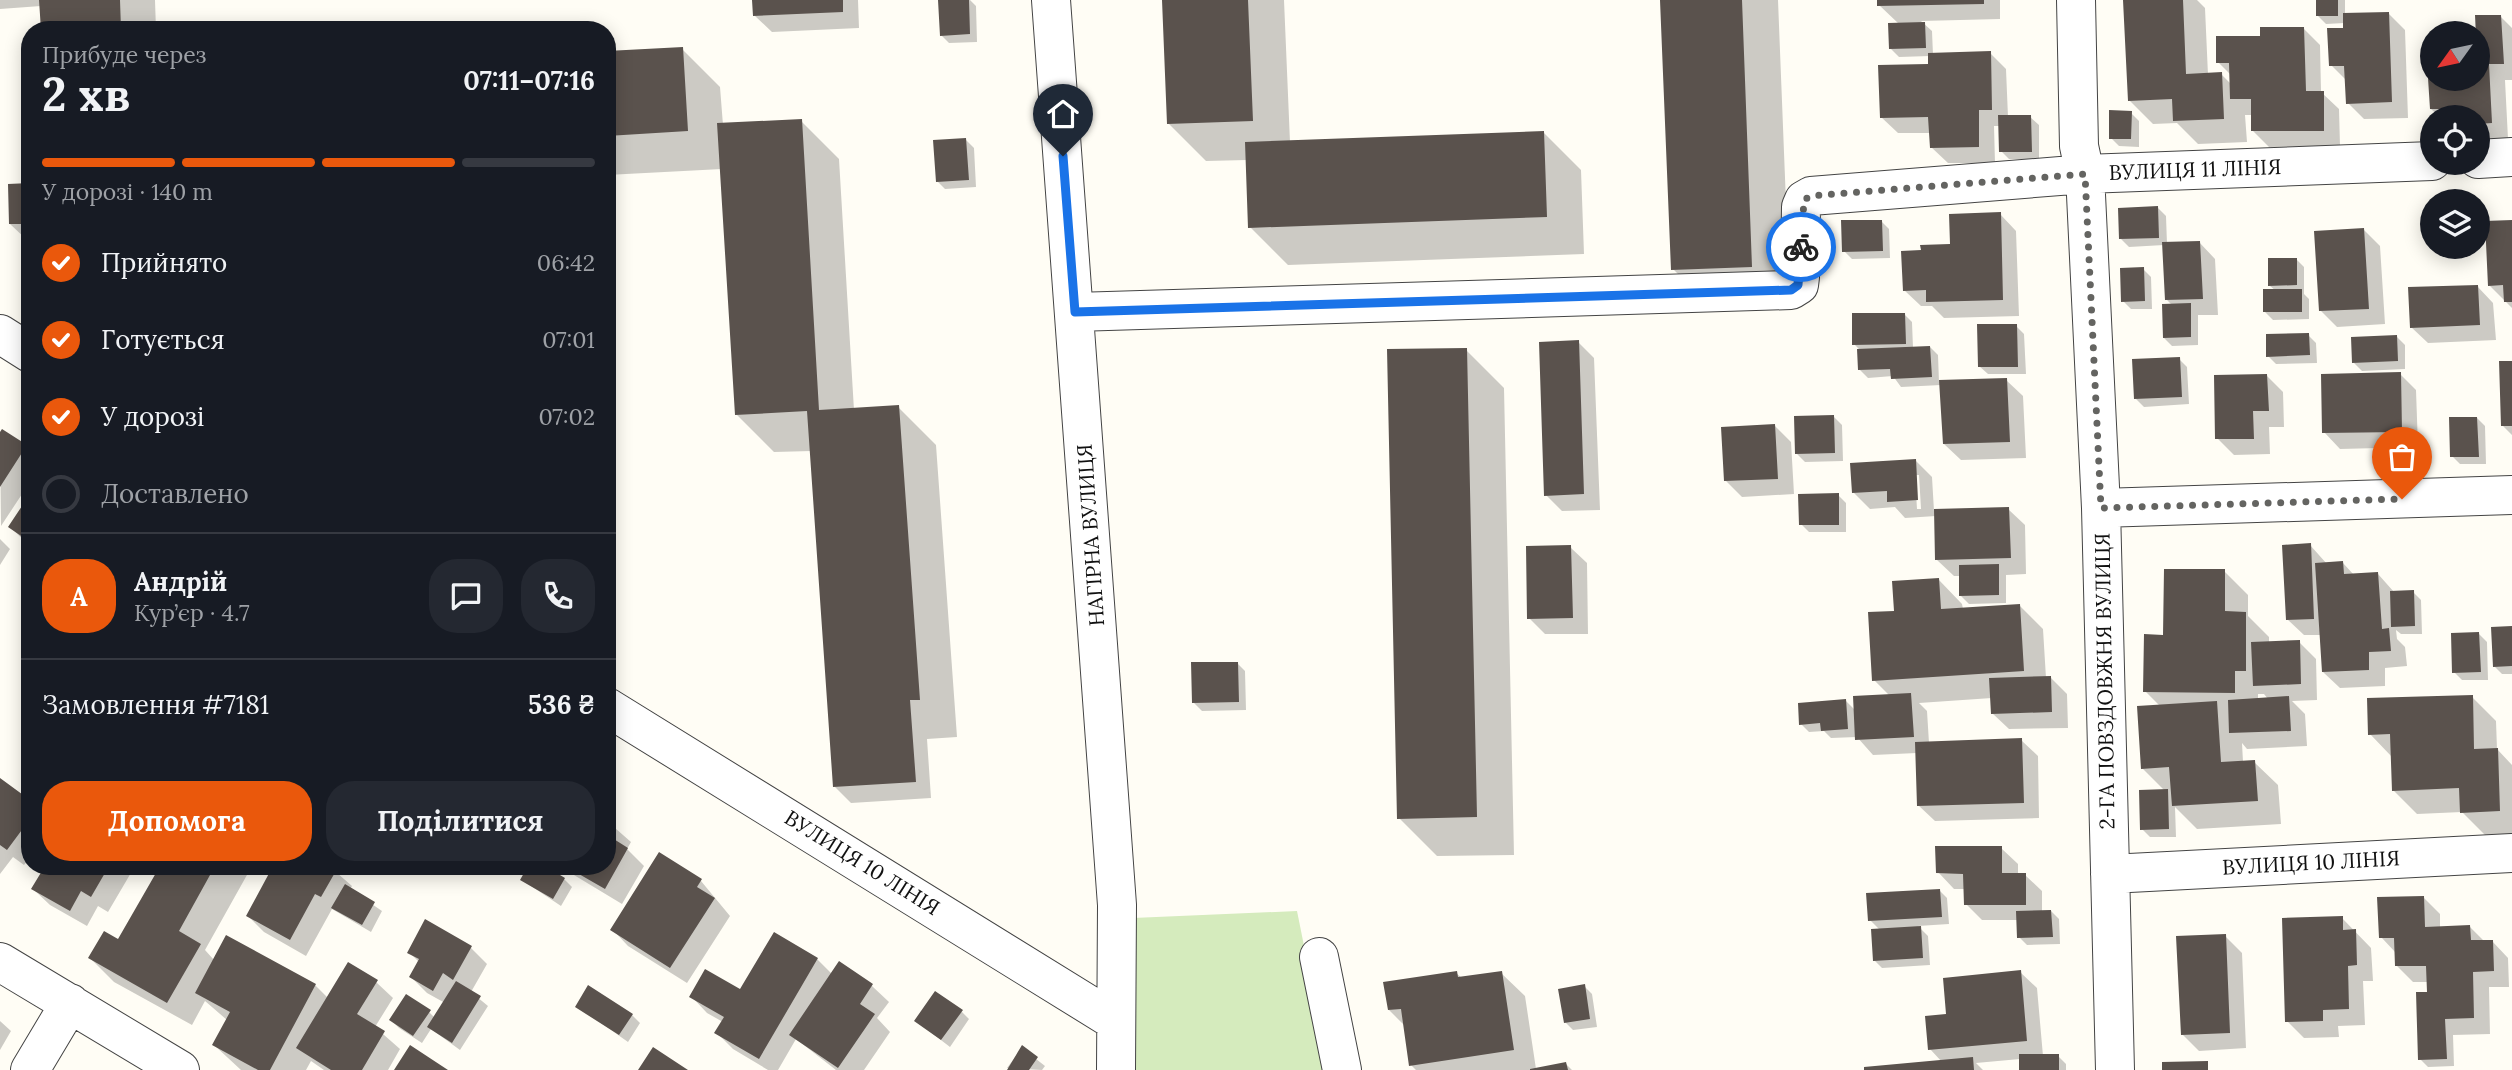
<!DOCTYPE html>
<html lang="uk">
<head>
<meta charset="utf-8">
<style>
	:root { --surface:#171b24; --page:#242831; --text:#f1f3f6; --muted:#9ea1a6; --line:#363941; --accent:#ea580c }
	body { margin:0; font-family:Lora,serif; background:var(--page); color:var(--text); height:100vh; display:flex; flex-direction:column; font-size:26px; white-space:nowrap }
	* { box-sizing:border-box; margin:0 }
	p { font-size:23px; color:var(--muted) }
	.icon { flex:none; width:38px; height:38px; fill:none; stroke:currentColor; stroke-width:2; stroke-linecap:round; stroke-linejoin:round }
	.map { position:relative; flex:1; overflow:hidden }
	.sheet { position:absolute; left:21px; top:21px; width:595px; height:854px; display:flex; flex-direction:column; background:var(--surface); border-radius:28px; box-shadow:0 4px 18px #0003 }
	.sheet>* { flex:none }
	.needle { width:46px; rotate:237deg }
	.tools { position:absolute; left:2420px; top:21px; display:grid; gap:14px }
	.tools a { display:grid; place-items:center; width:70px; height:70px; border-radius:50%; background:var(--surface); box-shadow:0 4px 18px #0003; font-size:35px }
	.pin { position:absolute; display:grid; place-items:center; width:60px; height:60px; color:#fff; margin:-72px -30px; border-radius:50% 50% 50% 0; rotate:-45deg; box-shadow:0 0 7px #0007 }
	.pin .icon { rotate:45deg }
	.courier { position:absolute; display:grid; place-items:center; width:70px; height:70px; margin:-35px; border:5px solid #1a73e8; border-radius:50%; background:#fff; color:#222; box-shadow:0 2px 9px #0007 }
	.overview em { font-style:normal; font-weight:700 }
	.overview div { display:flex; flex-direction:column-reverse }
	.overview { display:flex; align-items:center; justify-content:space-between; height:119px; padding:0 21px }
	h1 { font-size:46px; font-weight:700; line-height:52px }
	.bar { display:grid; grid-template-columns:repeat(4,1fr); gap:10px 7px; align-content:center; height:84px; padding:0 21px }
	.bar i { height:9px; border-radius:5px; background:var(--line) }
	.bar .on { background:var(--accent) }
	.bar p { grid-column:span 4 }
	.line { display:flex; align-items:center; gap:18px; padding:0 21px; border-top:2px solid var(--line) }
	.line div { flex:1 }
	.round { display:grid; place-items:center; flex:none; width:74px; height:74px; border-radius:28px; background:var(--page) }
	ol { padding:0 21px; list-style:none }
	li { display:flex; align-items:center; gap:21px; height:77px }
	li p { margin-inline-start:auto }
	li .icon { padding:7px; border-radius:50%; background:var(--accent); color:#fff; stroke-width:4 }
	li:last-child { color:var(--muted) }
	li i { width:38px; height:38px; border:4px solid var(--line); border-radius:50% }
	.action { display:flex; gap:14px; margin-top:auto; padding:14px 21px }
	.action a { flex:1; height:80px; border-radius:28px; background:var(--accent); color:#fff; font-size:28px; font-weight:700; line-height:80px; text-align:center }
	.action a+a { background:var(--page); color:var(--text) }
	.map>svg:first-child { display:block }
</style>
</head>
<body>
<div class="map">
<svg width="2512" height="1070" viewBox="0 0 2512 1070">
	<rect width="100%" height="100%" fill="#fffdf5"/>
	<!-- green -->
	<path fill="#d5ebbd" d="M1297,911L1329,1070H1134L1133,918Z"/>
	<!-- shadow -->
	<path fill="#0003" fill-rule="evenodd" d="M0,0H155L156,30H43L41,6L0,9Z
		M754,0H858L859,28L772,32L755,16Z
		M940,0H970L976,6L977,42L949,43L941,35Z
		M1163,0H1284L1290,142L1543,132L1581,170L1584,254L1288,265L1250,227L1247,160L1206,161L1168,123Z
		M1662,0H1778L1790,304L1711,307L1673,269Z
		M1879,0H2000V19L1921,21L1932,31L1933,55L1990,53L2006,69L2008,117H2030L2039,125V159H2009L2001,151L2000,126H1994L1995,163H1948L1931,147V133H1898L1881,117L1930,65V56L1899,57L1891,49L1899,24L1879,5Z
		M2124,0H2197L2205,8L2208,75L2221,74L2231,84V75L2218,62L2262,38L2304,29L2320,45L2321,92L2339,109L2340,146L2269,147L2253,131V115H2245L2247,142L2198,144L2177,123L2153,124L2129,100Z
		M2318,0H2345V15L2388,13L2405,30L2408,118L2364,119L2348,103L2347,81L2331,65L2345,23L2326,24L2318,16Z
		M2500,16L2512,28V80H2505L2508,139L2478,140V117H2440L2431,109L2428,48H2432V79H2478V33H2468H2478Z
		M682,49L720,87L723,125L801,121L839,159L854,410L898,407L936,445L957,737L927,739L931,798L851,803L835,787L812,451L774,452L736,414L722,169L607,175V53Z
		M2131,113L2139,121V147L2119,146L2111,138Z
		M966,140L974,148L976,187L945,189L937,181Z
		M30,157V240H27L10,224L30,185Z
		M2158,208L2166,216L2167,244L2199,242L2215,259L2218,315H2198V345L2172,346L2164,338L2173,306L2167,300L2164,245L2129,247L2121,239Z
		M2000,214L2016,231L2019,316L1944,318L1932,306H1921L1904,290L1922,252L1951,246Z
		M1881,221L1889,229L1890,258L1852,259L1844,251Z
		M2512,222V308L2489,285Z
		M2364,230L2380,246L2385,324L2337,327L2321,311Z
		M2296,259L2304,267V294L2309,299V319L2273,320L2265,312L2276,291L2270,286Z
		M2143,269L2151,277L2152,309H2131L2123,301Z
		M2477,286L2493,303L2496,340L2428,343L2411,327Z
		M1904,314L1912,322L1913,348L1930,347L1938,355L1939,382L2006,380L2023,396L2026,458L1961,460L1944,444L1941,385L1901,387L1893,376L1868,378L1860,370L1859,349L1854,344Z
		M2016,326L2024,334L2026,374H1988L1979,366Z
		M2308,335L2316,343L2317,363L2276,364L2268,356Z
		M2397,337L2405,345V369L2362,371L2354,363Z
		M1578,342L1594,358L1600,510L1562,511L1546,495Z
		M1466,350L1504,388L1514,855L1437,856L1399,818Z
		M2179,359L2187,367L2189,404L2144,407L2136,399Z
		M2512,362V435L2503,426Z
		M2400,374L2416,390L2418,447L2340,449L2324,432Z
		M2267,376L2283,392L2284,427H2269L2270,454L2234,455L2217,438Z
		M1834,417L1842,425L1843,461L1805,462L1797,454Z
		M2477,418L2485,426L2486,464H2460L2452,456Z
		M1775,426L1791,442L1794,494L1742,497L1725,480Z
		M0,435L30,451V482L1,526Z
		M1915,460L1932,477L1934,511L2008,509L2025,525L2026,574L2006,575V603L1969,604L1961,596L1960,576H1954L1937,560L1936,516L1905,518L1895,507L1870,509L1853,492ZM1915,475H1919L1921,509H1917Z
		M1838,495L1846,503V532H1809L1801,524Z
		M30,497V546L10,527Z
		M0,539L10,549L0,565Z
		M2310,545L2327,564L2343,563L2354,575L2378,574L2394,592H2413L2421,600L2422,634H2401L2396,630L2397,639L2405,647L2407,666L2385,668V686L2340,688L2323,672L2321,635H2304L2287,619Z
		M1570,547L1587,563L1588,634H1545L1529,618Z
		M2224,571L2248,595V616L2269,637V643L2299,642L2316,659L2317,700L2292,701L2305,714L2307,746L2247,749L2242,743L2243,762H2254L2278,785L2281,824L2197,829L2175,807L2176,837H2150L2142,829L2165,791L2142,768L2160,706L2145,691L2165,636ZM2258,694H2264L2268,699L2258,700Z
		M1939,580L1962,604L1963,609L2019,605L2043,629L2046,678H2051L2067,694L2068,728L2009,729L1992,713V698L1919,703L1927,711L1929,743L2021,740L2038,756L2039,818L1935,821L1918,805L1917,753L1873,755L1857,737L1831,738L1824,731L1809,732L1801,724L1846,701L1855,710L1889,695L1874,680L1896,612Z
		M2512,628V674H2502L2494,666Z
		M2479,634L2487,642L2488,680H2462L2454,672Z
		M1237,663L1245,671L1246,710L1202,711L1194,703Z
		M2472,697L2496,721L2497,749L2512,765V835L2486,836L2462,812L2417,814L2393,790L2392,757L2370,734Z
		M0,781L30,802V858L24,865L13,857L0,874Z
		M607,821L631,842L627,849L644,866L622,904L559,866H607Z
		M2001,848L2018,864V875H2025L2042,891V912L2051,911L2059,919L2060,944L2027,945L2019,937L2018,920H1982L1966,904L1965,889H1954L1938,872Z
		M660,855L701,881L730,916L687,983L628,946L612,929Z
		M47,866H135L108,912L98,906L87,926L50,905L33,889Z
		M162,866H252L205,950L214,960L315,985L328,998L376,982L393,998L375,1027L400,1049L388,1070H324L311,1061L306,1070H241L214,1045L227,1020L205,1001L192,1025L114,982L90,958L119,941Z
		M275,866H329L352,886L350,889L382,911L371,932L332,909L306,956L264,932L248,916Z
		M564,879L572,887L561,906L522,880Z
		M1939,890L1947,898L1949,924L1918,926L1928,936L1930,965L1882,968L1874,960L1880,930L1870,920Z
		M2423,897L2440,914V928L2470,927L2485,942L2492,941L2508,958L2509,987H2489L2490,1034L2453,1035L2454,1066L2428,1067L2420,1059L2428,982H2413L2397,966L2396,953L2381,937Z
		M2342,918L2371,948L2373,981H2363L2365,1025L2338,1026L2339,1037L2304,1038L2287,1021Z
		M2225,936L2242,953L2246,1048L2199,1051L2182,1034Z
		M471,948L487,964L471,992L488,1006L460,1050L431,1029L422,1043L399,1028L391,1020L429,1012L435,1018L445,1003L427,993L411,977L419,962L409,952Z
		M817,959L832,974L839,963L872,986L889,1002L877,1018L890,1032L864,1070H836L796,1039L778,1070H768L733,1049L717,1033L723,1022L707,1013L691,996L741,992Z
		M2020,972L2037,988L2043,1056H2058L2066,1064V1070H2021L2020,1059L1976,1063L1983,1070H1866L1942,1062L1930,1049L1948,1015Z
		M1456,973L1462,978L1501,973L1525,996L1536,1069L1566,1064L1572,1070H1416L1411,1065L1405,1026L1389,1010Z
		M1584,986L1592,994L1597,1027L1573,1030L1565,1022Z
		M577,1006L632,1015L640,1023L628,1042Z
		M962,1012L969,1019L950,1047L916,1021Z
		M0,1021L11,1031L0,1050Z
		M1022,1048L1045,1066L1042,1070L1007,1068Z"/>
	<!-- building -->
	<path fill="#5a524d" d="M39,0H120L121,30H41Z
		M752,0H843V12L753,16Z
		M938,0H969L970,34L940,36Z
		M1162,0H1248L1253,121L1167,124Z
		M1660,0H1742L1752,267L1671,270Z
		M1877,0H1984V4L1877,6Z
		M2123,0H2183L2186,74L2222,72L2224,119L2173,121L2172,99L2128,101Z
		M2316,0H2338V16H2316Z
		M2389,12L2392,102L2346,104L2344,66H2329L2327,28H2343V13Z
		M2475,15H2501L2504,64H2489L2492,123L2478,124V117H2450V109H2430L2426,47H2432V79H2478Z
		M1925,22L1926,48L1889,49L1888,23Z
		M2260,27H2304L2306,91H2324V131H2251V99H2230L2229,63H2216V36H2260Z
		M683,47L688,131L607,136V51Z
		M1991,51L1992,110H1979V147L1930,148L1928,117L1880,118L1878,65L1928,64V53Z
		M2109,110L2132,111L2131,139H2109Z
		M1998,115H2031L2032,152H1999Z
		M802,119L819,410L899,405L920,700H910L916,782L833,787L807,411L735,415L717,123Z
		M1544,131L1547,217L1248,228L1245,142Z
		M966,138L969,180L936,182L933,140Z
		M30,183V224H9L8,184Z
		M2158,206L2159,238L2119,239L2118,208Z
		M2001,212L2003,300L1926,302V290L1903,291L1901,251L1921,250L1920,245L1950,244L1949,214Z
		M1841,220H1882L1883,251L1842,252Z
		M2512,220V302H2504L2503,285L2488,286L2485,221Z
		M2364,228L2369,309L2319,311L2314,231Z
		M2200,241L2203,299L2165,300L2162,242Z
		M2268,258H2297V285L2268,286Z
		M2144,267L2145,301L2121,302L2120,268Z
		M2478,285L2480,325L2410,328L2408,287Z
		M2263,289H2302V312H2263Z
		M2191,303V337L2163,338L2162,304Z
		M1852,313H1905L1906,344L1852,345Z
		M1977,324H2017L2018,367H1978Z
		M2309,333L2310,355L2266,357V334Z
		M2397,335L2398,361L2352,363L2351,337Z
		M1579,340L1584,494L1544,496L1539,342Z
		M1930,346L1932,377L1891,379L1890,369L1858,370L1857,349Z
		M1467,348L1477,817L1397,819L1387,349Z
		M2180,357L2182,397L2134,399L2132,359Z
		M2499,361H2512V426H2501Z
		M2401,372L2402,432L2322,433L2321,374Z
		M2267,374L2269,411H2253L2254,439H2215L2214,375Z
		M2007,378L2010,442L1943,444L1939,380Z
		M1834,415L1835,453L1795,454L1794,416Z
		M2449,417H2477L2479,457H2450Z
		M1775,424L1778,479L1724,481L1721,427Z
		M2,429L27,445L0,487V432Z
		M1916,459L1918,500L1887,502V491L1852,493L1850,463Z
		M1839,493V525H1799L1798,494Z
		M30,494V542L8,527Z
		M2009,507L2011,558L1935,560L1934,509Z
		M2311,543L2314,619L2286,620L2282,545Z
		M1571,545L1573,618L1527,619L1526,546Z
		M2343,561L2344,574L2378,572L2382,629L2389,628L2391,651L2369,652V670L2322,672L2315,563Z
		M1999,564V595L1959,596V565Z
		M2164,569H2225V611L2246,612V671H2235V693L2143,692L2144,634L2163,635Z
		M1939,578L1941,609L2020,604L2024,671L1872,681L1868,612L1894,611L1892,581Z
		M2414,590L2415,626L2391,627L2390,591Z
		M2512,626V666L2493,667L2491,627Z
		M2479,632L2481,672L2452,673L2451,633Z
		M2300,640L2301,684L2253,686L2251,642Z
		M1191,662H1238L1239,702L1192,703Z
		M2051,676L2052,712L1991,714L1989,678Z
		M1911,693L1914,737L1855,740L1853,696Z
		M2473,695L2474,749L2498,748L2500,811L2460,813L2459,788L2392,791L2390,734L2368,735L2367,698Z
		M2289,696L2291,731L2229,733L2228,700Z
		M1846,699L1848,729L1821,731L1820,723L1799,725L1798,703Z
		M2217,701L2221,762L2255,760L2258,801L2172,806L2169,767L2141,769L2137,706Z
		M2022,738L2024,803L1917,806L1915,742Z
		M0,778L30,800V819L7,850L0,845Z
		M2168,789L2169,829L2140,830L2139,790Z
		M607,819L616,824L609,836L628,848L605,889L565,866H607Z
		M1935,846H2002V873H2026V905H1964L1963,874L1936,873Z
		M659,852L702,879L697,887L715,898L670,968L610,930Z
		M45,866H109L91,897L81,891L70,911L31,889Z
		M160,866H215L179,931L201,944L167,1003L88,958L104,931L118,939Z
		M273,866L337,869L321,897L315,894L290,940L246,916Z
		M528,866H545L565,878L553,899L520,880Z
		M345,884L375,902L362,925L331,908Z
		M1940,889L1942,917L1868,921L1866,893Z
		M2424,896L2425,927L2470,925L2471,940H2493L2494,971L2473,972L2474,1018L2445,1019L2447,1059L2418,1060L2416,992H2427L2426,966H2395L2394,938H2379L2377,897Z
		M2051,910L2053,937L2017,938L2016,911Z
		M2343,916V930L2356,929L2357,965L2348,966L2349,1009L2323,1010V1021L2285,1022L2282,918Z
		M425,919L472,946L453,980L443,973L433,991L409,977L419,959L407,953Z
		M1921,926L1923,958L1873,961L1871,929Z
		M774,932L818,958L759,1059L714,1033L724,1017L689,997L705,969L740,989Z
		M2226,934L2230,1033L2181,1035L2176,936Z
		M226,935L316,984L270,1070H258L212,1045L230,1012L195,993Z
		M839,961L873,984L860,1004L875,1014L838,1068L789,1035Z
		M348,962L378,980L357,1014L385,1031L362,1070H331L296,1048Z
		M2021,970L2027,1041L1928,1050L1925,1016L1946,1014L1943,978Z
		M1457,971L1458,977L1502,971L1514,1050L1409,1066L1401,1009L1388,1010L1383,982Z
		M456,981L481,996L452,1043L427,1027Z
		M1585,984L1590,1019L1564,1023L1558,989Z
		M588,985L633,1014L619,1035L575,1007Z
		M935,991L963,1010L941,1040L914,1021Z
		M406,994L431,1010L413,1036L389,1020Z
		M410,1045L448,1070H394Z
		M1022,1045L1038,1057L1029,1070H1007Z
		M653,1047L688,1070H638Z
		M2019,1054H2059V1070H2019Z
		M1973,1057L1974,1070H1864V1067Z
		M2208,1061V1070H2162V1062Z
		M1566,1062L1568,1070H1530V1069Z"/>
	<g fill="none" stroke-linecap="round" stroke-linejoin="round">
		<!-- minor casing -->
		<g stroke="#444" stroke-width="40">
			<path id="minor" d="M1051,0L1117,905L1116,1070
				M2076,0L2079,146L2085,174L2101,508L2115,1070
				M2478,159L2512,157
				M1075,312L1791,290L1799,285L1800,277L1801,207L1804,200L1811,196L2085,174L2432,161
				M0,334L30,353
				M2101,508L2512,495
				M607,707L1115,1021
				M2110,874L2512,853
				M1319,957L1342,1070
				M0,962L180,1070
				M30,1070L70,1003"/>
		</g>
		<!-- minor -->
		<use href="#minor" stroke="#fff" stroke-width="38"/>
	</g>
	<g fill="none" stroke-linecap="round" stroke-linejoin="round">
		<!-- done -->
		<path stroke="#646461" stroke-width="7" stroke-dasharray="0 12.6" d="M1801,247L1804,200L1811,196L2085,174L2101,508L2402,499"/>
		<!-- route -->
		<path stroke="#1a73e8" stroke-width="9" d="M1063,156L1075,312L1791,290L1798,285L1801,247"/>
	</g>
	<g text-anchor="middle" stroke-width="7" stroke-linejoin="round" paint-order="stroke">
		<!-- street labels -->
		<g font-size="21" fill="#111" stroke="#fff">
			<text transform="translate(2195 170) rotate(-2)" y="7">ВУЛИЦЯ 11 ЛІНІЯ</text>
			<text transform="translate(1091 535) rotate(-94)" y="7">НАГІРНА ВУЛИЦЯ</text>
			<text transform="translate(2105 681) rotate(-91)" y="7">2-ГА ПОВЗДОВЖНЯ ВУЛИЦЯ</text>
			<text transform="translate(862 863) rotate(32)" y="7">ВУЛИЦЯ 10 ЛІНІЯ</text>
			<text transform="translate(2311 863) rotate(-3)" y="7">ВУЛИЦЯ 10 ЛІНІЯ</text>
		</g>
	</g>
</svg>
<div class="tools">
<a><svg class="needle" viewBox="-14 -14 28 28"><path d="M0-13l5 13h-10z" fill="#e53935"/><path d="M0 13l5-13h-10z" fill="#9ea1a6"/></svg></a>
<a><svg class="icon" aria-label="locate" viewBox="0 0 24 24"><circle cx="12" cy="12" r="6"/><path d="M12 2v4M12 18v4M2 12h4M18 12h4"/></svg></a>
<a><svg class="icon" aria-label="layers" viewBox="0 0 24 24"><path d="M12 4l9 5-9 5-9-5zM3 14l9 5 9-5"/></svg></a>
</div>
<div class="pin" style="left:2402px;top:499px;background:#ea580c"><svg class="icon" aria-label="bag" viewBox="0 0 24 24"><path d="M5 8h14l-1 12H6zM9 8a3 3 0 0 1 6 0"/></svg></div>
<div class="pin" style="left:1063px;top:156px;background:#1f2937"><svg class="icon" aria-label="home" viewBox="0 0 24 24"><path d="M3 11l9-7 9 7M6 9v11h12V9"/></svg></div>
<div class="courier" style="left:1801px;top:247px"><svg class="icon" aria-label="bike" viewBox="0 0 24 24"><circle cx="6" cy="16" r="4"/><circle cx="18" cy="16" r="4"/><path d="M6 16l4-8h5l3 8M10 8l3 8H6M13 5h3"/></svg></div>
<section class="sheet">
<div class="overview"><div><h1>2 хв</h1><p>Прибуде через</p></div><em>07:11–07:16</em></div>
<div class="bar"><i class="on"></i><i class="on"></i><i class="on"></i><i></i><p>У дорозі · 140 m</p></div>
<ol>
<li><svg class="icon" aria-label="check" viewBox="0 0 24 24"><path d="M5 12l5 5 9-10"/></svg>Прийнято<p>06:42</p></li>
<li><svg class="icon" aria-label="check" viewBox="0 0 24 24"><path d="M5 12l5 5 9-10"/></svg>Готується<p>07:01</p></li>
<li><svg class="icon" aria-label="check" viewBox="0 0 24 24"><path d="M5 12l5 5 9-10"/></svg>У дорозі<p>07:02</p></li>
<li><i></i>Доставлено</li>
</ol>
<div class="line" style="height:126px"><b class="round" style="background:var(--accent);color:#fff">А</b><div><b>Андрій</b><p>Кур’єр · 4.7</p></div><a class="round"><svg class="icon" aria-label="chat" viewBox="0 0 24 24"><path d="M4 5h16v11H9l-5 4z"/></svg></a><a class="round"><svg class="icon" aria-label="phone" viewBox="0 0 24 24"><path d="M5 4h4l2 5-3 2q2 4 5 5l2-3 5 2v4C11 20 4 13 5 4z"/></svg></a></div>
<div class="line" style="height:91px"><div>Замовлення #7181</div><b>536 ₴</b></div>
<div class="action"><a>Допомога</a><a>Поділитися</a></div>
</section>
</div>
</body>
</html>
